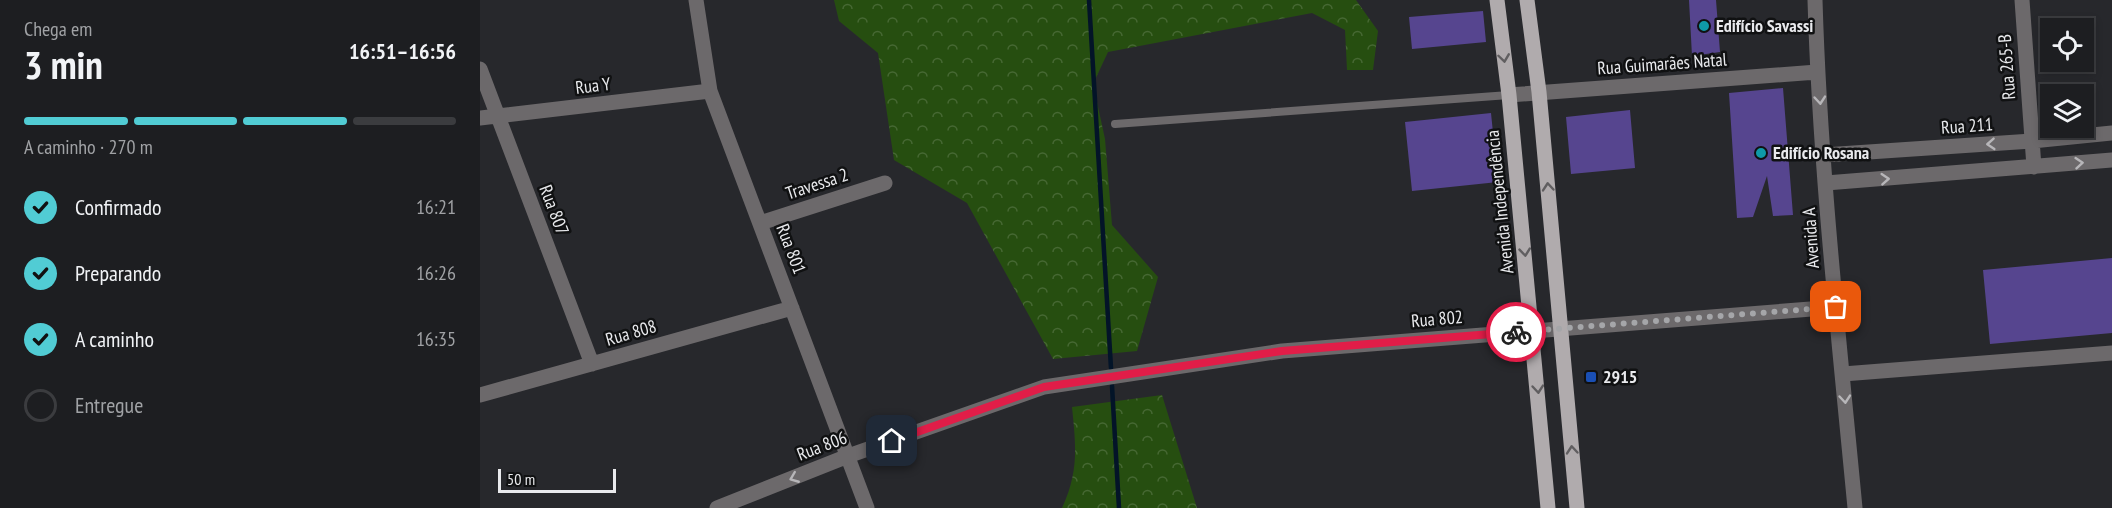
<!DOCTYPE html>
<html lang="pt">
<head>
<meta charset="utf-8">
<style>
	:root { --surface:#1d1e21; --page:#25272a; --text:#f1f3f6; --muted:#a0a2a5; --line:#3b3c3f; --accent:#51ccd4 }
	body { margin:0; font-family:"PT Sans Narrow",sans-serif; background:var(--page); color:var(--text); height:100vh; display:flex; flex-direction:column; font-size:22px; white-space:nowrap }
	* { box-sizing:border-box; margin:0 }
	p { font-size:20px; color:var(--muted) }
	.icon { flex:none; width:33px; height:33px; fill:none; stroke:currentColor; stroke-width:2; stroke-linecap:round; stroke-linejoin:round }
	.map { position:relative; flex:1; overflow:hidden }
	.drawer { display:flex; flex-direction:column; background:var(--surface); width:480px }
	.drawer>* { flex:none }
	.controls { position:absolute; left:1560px; top:18px; display:grid; gap:12px }
	.controls a { display:grid; place-items:center; width:54px; height:54px; border-radius:0px; background:var(--surface); box-shadow:0 3px 9px #0003,0 0 0 2px var(--line); font-size:30px }
	.scale { position:absolute; left:18px; bottom:15px; width:118px; box-sizing:border-box; padding-left:6px; border:3px solid #e9eaed; border-top:0; font-size:16px; line-height:21px; white-space:nowrap; color:#e9eaed; -webkit-text-stroke:4px #101112; paint-order:stroke }
	.pin { position:absolute; display:grid; place-items:center; width:51px; height:51px; color:#fff; margin:-26px; border-radius:12px; box-shadow:0 3px 9px #0006 }
	.courier { position:absolute; display:grid; place-items:center; width:60px; height:60px; margin:-30px; border:4px solid #e11d48; border-radius:50%; background:#fff; color:#222; box-shadow:0 2px 8px #0007 }
	.overview em { font-style:normal; font-weight:700 }
	.overview div { display:flex; flex-direction:column-reverse }
	.overview { display:flex; align-items:center; justify-content:space-between; height:102px; padding:0 24px }
	h1 { font-size:39px; font-weight:700; line-height:45px }
	.bar { display:grid; grid-template-columns:repeat(4,1fr); gap:9px 6px; align-content:center; height:72px; padding:0 24px }
	.bar i { height:8px; border-radius:4px; background:var(--line) }
	.bar .active { background:var(--accent) }
	.bar p { grid-column:span 4 }
	ol { padding:0 24px; list-style:none }
	li { display:flex; align-items:center; gap:18px; height:66px }
	li p { margin-inline-start:auto }
	li .icon { padding:6px; border-radius:50%; background:var(--accent); color:#111; stroke-width:4 }
	li:last-child { color:var(--muted) }
	li i { width:33px; height:33px; border:3px solid var(--line); border-radius:50% }
	main { display:flex; flex:1; min-height:0 }
	.map>svg:first-child { display:block }
</style>
</head>
<body>
<main>
<section class="drawer">
<div class="overview"><div><h1>3 min</h1><p>Chega em</p></div><em>16:51–16:56</em></div>
<div class="bar"><i class="active"></i><i class="active"></i><i class="active"></i><i></i><p>A caminho · 270 m</p></div>
<ol>
<li><svg class="icon" aria-label="check" viewBox="0 0 24 24"><path d="M5 12l5 5 9-10"/></svg>Confirmado<p>16:21</p></li>
<li><svg class="icon" aria-label="check" viewBox="0 0 24 24"><path d="M5 12l5 5 9-10"/></svg>Preparando<p>16:26</p></li>
<li><svg class="icon" aria-label="check" viewBox="0 0 24 24"><path d="M5 12l5 5 9-10"/></svg>A caminho<p>16:35</p></li>
<li><i></i>Entregue</li>
</ol>
</section>
<div class="map">
<svg width="1632" height="508" viewBox="0 0 1632 508">
	<defs>
		<pattern id="forest-crowns" width="20" height="18" patternUnits="userSpaceOnUse" patternTransform="scale(1.5)"><rect width="20" height="18" fill="#264e10"/><path d="M2 6a3 3 0 1 1 6 0M12 15a3 3 0 1 1 6 0" fill="none" stroke="#466833"/></pattern>
	</defs>
	<rect width="100%" height="100%" fill="#27282c"/>
	<!-- forest -->
	<path fill="url(#forest-crowns)" d="M354,0H876L898,31L893,70H867L865,30L832,13L628,52L613,84L625,139L632,225L678,277L657,351L573,359L487,203L414,160L398,53L359,21Z
		M682,395L717,508H582C599,471 596,446 592,407Z"/>
	<g fill="none" stroke-linecap="round" stroke-linejoin="round">
		<!-- stream -->
		<path stroke="#031428" stroke-width="4.5" d="M609,0L631,368
			M632,386L639,508"/>
	</g>
	<!-- building -->
	<path fill="#56458f" d="M1209,0H1236L1240,52L1212,56Z
		M1003,11L1006,42L932,49L929,17Z
		M1303,88L1313,215L1293,216L1287,176L1273,217L1257,218L1249,93Z
		M1150,110L1155,168L1091,174L1086,117Z
		M1011,113L1018,182L932,191L925,122Z
		M1632,258V333L1510,344L1503,270Z"/>
	<g fill="none" stroke-linecap="round" stroke-linejoin="round">
		<!-- service -->
		<path stroke="#6c696b" stroke-width="8" d="M635,124L1029,95"/>
		<!-- minor -->
		<path stroke="#6c696b" stroke-width="15" d="M216,0L230,91L387,508
			M1335,0C1340,170 1359,339 1375,508
			M1542,0L1554,167
			M0,69L112,364
			M1029,95L1337,72
			M0,118L230,91
			M1344,155L1552,141L1632,133
			M1346,183L1632,160
			M280,223L405,183
			M1363,374L1632,353
			M0,395L312,308
			M237,508L368,456L564,387L802,351L1356,307"/>
		<!-- primary -->
		<path stroke="#b0abad" stroke-width="15" d="M1017,0L1029,95L1068,508
			M1047,0L1059,92L1097,508"/>
	</g>
	<!-- one-way arrows -->
	<defs><path id="oneway-chevron" d="M-2-3.5L2.5 0L-2 3.5" fill="none" stroke-width="1.6" stroke-linecap="round" stroke-linejoin="round" transform="scale(1.5)"/></defs>
	<g stroke="#605e60">
		<use href="#oneway-chevron" transform="translate(1024 58) rotate(82)"/>
		<use href="#oneway-chevron" transform="translate(1068 187) rotate(-95)"/>
		<use href="#oneway-chevron" transform="translate(1045 252) rotate(84)"/>
		<use href="#oneway-chevron" transform="translate(1058 389) rotate(85)"/>
		<use href="#oneway-chevron" transform="translate(1092 450) rotate(-95)"/>
	</g>
	<g stroke="#b7b6b9">
		<use href="#oneway-chevron" transform="translate(1340 100) rotate(85)"/>
		<use href="#oneway-chevron" transform="translate(1511 144) rotate(176)"/>
		<use href="#oneway-chevron" transform="translate(1599 163) rotate(-5)"/>
		<use href="#oneway-chevron" transform="translate(1405 179) rotate(-4)"/>
		<use href="#oneway-chevron" transform="translate(1365 399) rotate(85)"/>
		<use href="#oneway-chevron" transform="translate(314 478) rotate(158)"/>
	</g>
	<g fill="none" stroke-linecap="round" stroke-linejoin="round">
		<!-- done -->
		<path stroke="#a5a6a9" stroke-width="6" stroke-dasharray="0 10.8" d="M1036,332L1356,307"/>
		<!-- route -->
		<path stroke="#e11d48" stroke-width="8" d="M412,441L564,387L802,351L1036,332"/>
	</g>
	<!-- markers -->
	<g fill="#0f9aa8" stroke="#101112" stroke-width="2">
		<circle cx="1224" cy="26" r="6"/>
		<circle cx="1281" cy="153" r="6"/>
	</g>
	<rect fill="#1a4fb4" stroke="#101112" stroke-width="2" x="1105" y="371" width="12" height="12" rx="3"/>
	<g text-anchor="middle" stroke-width="5" stroke-linejoin="round" paint-order="stroke">
		<!-- poi labels -->
		<g font-size="18" font-weight="bold" fill="#e9eaed" stroke="#101112" text-anchor="start">
			<text x="1236" y="32">Edifício Savassi</text>
			<text x="1293" y="159">Edifício Rosana</text>
			<text x="1123" y="383">2915</text>
		</g>
		<!-- street labels -->
		<g font-size="18" fill="#e9eaed" stroke="#101112">
			<text transform="translate(1182 64) rotate(-4)" y="6">Rua Guimarães Natal</text>
			<text transform="translate(1527 67) rotate(-94)" y="6">Rua 265-B</text>
			<text transform="translate(113 86) rotate(-7)" y="6">Rua Y</text>
			<text transform="translate(1487 126) rotate(-4)" y="6">Rua 211</text>
			<text transform="translate(337 184) rotate(-18)" y="6">Travessa 2</text>
			<text transform="translate(1020 202) rotate(-96)" y="6">Avenida Independência</text>
			<text transform="translate(74 210) rotate(69)" y="6">Rua 807</text>
			<text transform="translate(1331 238) rotate(-94)" y="6">Avenida A</text>
			<text transform="translate(311 249) rotate(69)" y="6">Rua 801</text>
			<text transform="translate(957 319) rotate(-5)" y="6">Rua 802</text>
			<text transform="translate(151 333) rotate(-16)" y="6">Rua 808</text>
			<text transform="translate(342 446) rotate(-21)" y="6">Rua 806</text>
		</g>
	</g>
</svg>
<div class="controls">
<a><svg class="icon" aria-label="locate" viewBox="0 0 24 24"><circle cx="12" cy="12" r="6"/><path d="M12 2v4M12 18v4M2 12h4M18 12h4"/></svg></a>
<a><svg class="icon" aria-label="layers" viewBox="0 0 24 24"><path d="M12 4l9 5-9 5-9-5zM3 14l9 5 9-5"/></svg></a>
</div>
<div class="scale">50 m</div>
<div class="pin" style="left:1356px;top:307px;background:#ea580c"><svg class="icon" aria-label="bag" viewBox="0 0 24 24"><path d="M5 8h14l-1 12H6zM9 8a3 3 0 0 1 6 0"/></svg></div>
<div class="pin" style="left:412px;top:441px;background:#1f2937"><svg class="icon" aria-label="home" viewBox="0 0 24 24"><path d="M3 11l9-7 9 7M6 9v11h12V9"/></svg></div>
<div class="courier" style="left:1036px;top:332px"><svg class="icon" aria-label="bike" viewBox="0 0 24 24"><circle cx="6" cy="16" r="4"/><circle cx="18" cy="16" r="4"/><path d="M6 16l4-8h5l3 8M10 8l3 8H6M13 5h3"/></svg></div>
</div>
</main>
</body>
</html>
